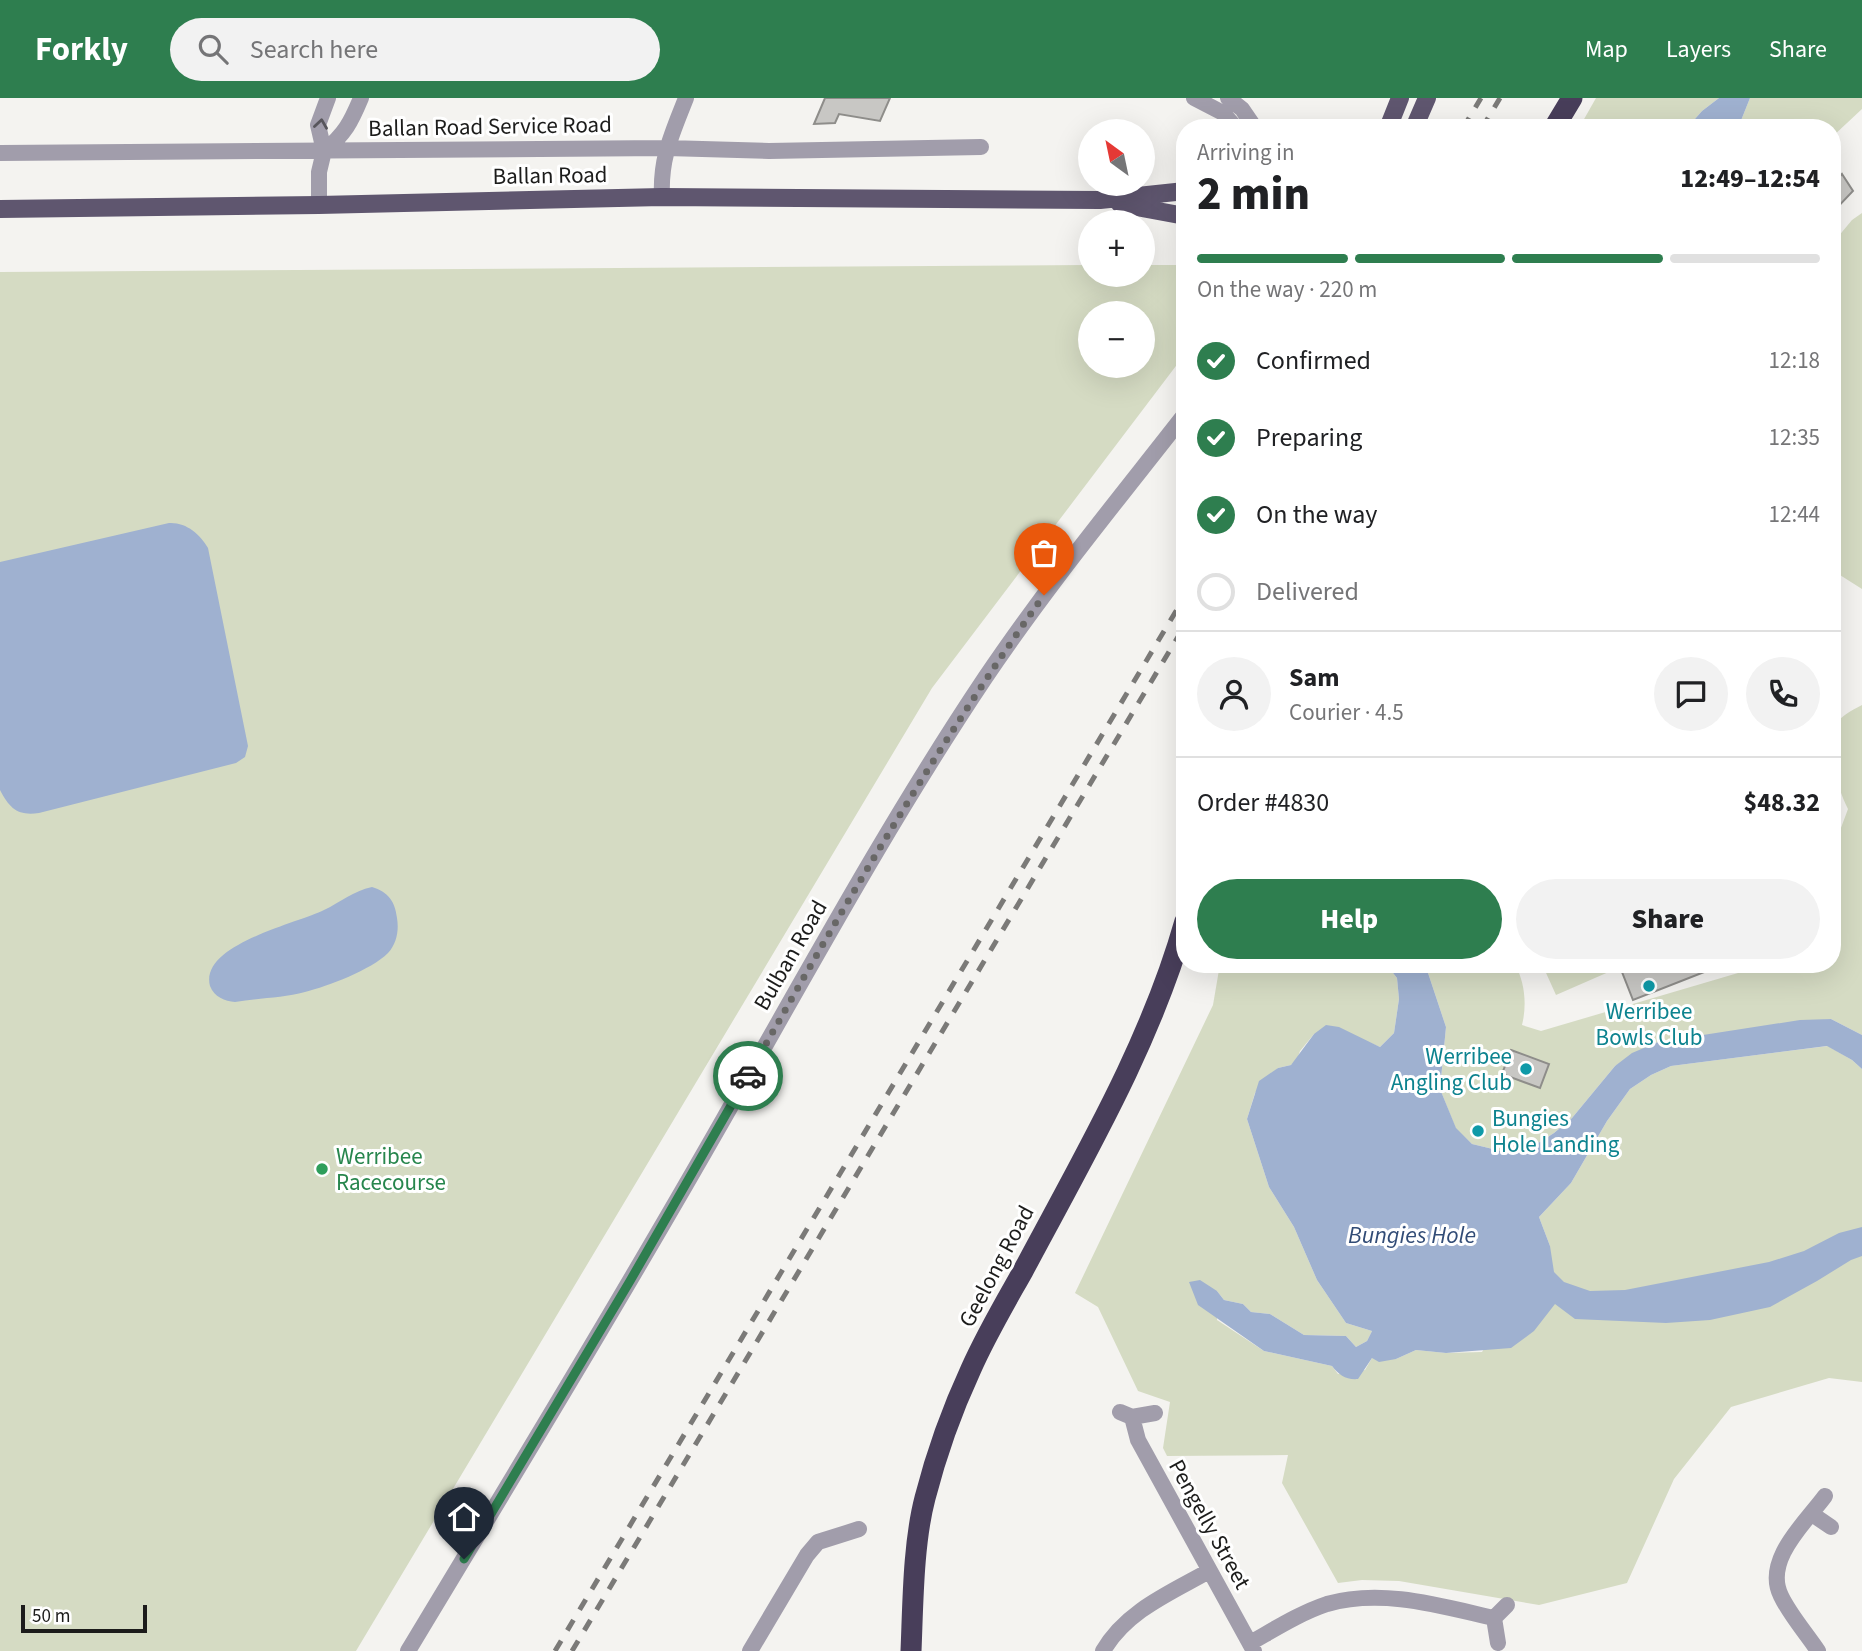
<!DOCTYPE html>
<html lang="en">
<head>
<meta charset="utf-8">
<style>
	:root { --surface:#fff; --page:#f2f2f2; --text:#202124; --muted:#757577; --line:#e0e0e0; --accent:#2e7e4f }
	body { margin:0; font-family:"Source Sans 3",sans-serif; background:var(--page); color:var(--text); height:100vh; display:flex; flex-direction:column; font-size:26px; white-space:nowrap }
	* { box-sizing:border-box; margin:0 }
	p { font-size:23px; color:var(--muted) }
	.icon { flex:none; width:38px; height:38px; fill:none; stroke:currentColor; stroke-width:2; stroke-linecap:round; stroke-linejoin:round }
	.map { position:relative; flex:1; overflow:hidden }
	.sheet { position:absolute; left:1176px; top:21px; width:665px; height:854px; display:flex; flex-direction:column; background:var(--surface); border-radius:28px; box-shadow:0 7px 28px #0002 }
	.sheet>* { flex:none }
	.needle { width:46px; rotate:327deg }
	.controls { position:absolute; left:1078px; top:21px; display:grid; gap:14px }
	.controls a { display:grid; place-items:center; width:77px; height:77px; border-radius:50%; background:var(--surface); box-shadow:0 7px 28px #0002; font-size:35px }
	.scale { position:absolute; left:21px; bottom:18px; width:126px; box-sizing:border-box; padding-left:7px; border:4px solid #1c1c1b; border-top:0; font-size:19px; line-height:24px; white-space:nowrap; color:#1c1c1b; -webkit-text-stroke:5px #fff; paint-order:stroke }
	.pin { position:absolute; display:grid; place-items:center; width:60px; height:60px; color:#fff; margin:-72px -30px; border-radius:50% 50% 50% 0; rotate:-45deg; box-shadow:0 0 7px #0007 }
	.pin .icon { rotate:45deg }
	.courier { position:absolute; display:grid; place-items:center; width:70px; height:70px; margin:-35px; border:5px solid #2e7e4f; border-radius:50%; background:#fff; color:#222; box-shadow:0 2px 9px #0007 }
	.summary em { font-style:normal; font-weight:800 }
	.summary div { display:flex; flex-direction:column-reverse }
	.summary { display:flex; align-items:center; justify-content:space-between; height:119px; padding:0 21px }
	h1 { font-size:46px; font-weight:800; line-height:52px }
	.bar { display:grid; grid-template-columns:repeat(4,1fr); gap:10px 7px; align-content:center; height:84px; padding:0 21px }
	.bar i { height:9px; border-radius:5px; background:var(--line) }
	.bar .on { background:var(--accent) }
	.bar p { grid-column:span 4 }
	.line { display:flex; align-items:center; gap:18px; padding:0 21px; border-top:2px solid var(--line) }
	.line div { flex:1 }
	.round { display:grid; place-items:center; flex:none; width:74px; height:74px; border-radius:37px; background:var(--page) }
	ol { padding:0 21px; list-style:none }
	li { display:flex; align-items:center; gap:21px; height:77px }
	li p { margin-inline-start:auto }
	li .icon { padding:7px; border-radius:50%; background:var(--accent); color:#fff; stroke-width:4 }
	li:last-child { color:var(--muted) }
	li i { width:38px; height:38px; border:4px solid var(--line); border-radius:50% }
	.primary-button { display:flex; gap:14px; margin-top:auto; padding:14px 21px }
	.primary-button a { flex:1; height:80px; border-radius:42px; background:var(--accent); color:#fff; font-size:28px; font-weight:800; line-height:80px; text-align:center }
	.primary-button a+a { background:var(--page); color:var(--text) }
	header { display:flex; align-items:center; gap:42px; box-sizing:border-box; height:98px; padding:0 35px; background:var(--accent); color:#fff }
	header strong { font-size:33px }
	nav { display:flex; gap:38px; margin-inline-start:auto; font-size:24px }
	.search { width:490px; height:63px; background:var(--page); display:flex; align-items:center; gap:18px; box-sizing:border-box; padding:0 24px; border-radius:38px; color:var(--muted); font-size:26px }
	.map>svg:first-child { display:block }
</style>
</head>
<body>
<header>
<strong>Forkly</strong>
<div class="search"><svg class="icon" aria-label="search" viewBox="0 0 24 24"><circle cx="10" cy="10" r="6"/><path d="M15 15l6 6"/></svg>Search here</div>
<nav><a>Map</a><a>Layers</a><a>Share</a></nav>
</header>
<div class="map">
<svg width="1862" height="1553" viewBox="0 0 1862 1553">
	<rect width="100%" height="100%" fill="#f4f3f0"/>
	<!-- green -->
	<path fill="#d5dbc3" fill-rule="evenodd" d="M1596,0H1719L1702,13L1687,30H1579Z
		M1750,0H1862V11L1832,39V30H1738Z
		M1862,115V491L1832,472V146L1852,122Z
		M1088,167H1090V177H1143V167H1185V256L932,590L356,1553H0V174ZM1090,215H1143V268H1090Z
		M1862,607V937L1831,921L1658,944L1615,968L1572,1020L1554,1035L1540,1044L1521,1051L1501,1053L1472,1046L1456,1031L1440,991L1446,929L1425,866H1515C1525,885 1527,907 1522,927L1541,933L1755,870L1759,866H1832V754L1848,711C1839,694 1825,650 1833,631C1838,619 1851,613 1862,607Z
		M1220,866H1386L1397,880L1399,901L1394,935L1380,949L1366,943L1314,936L1300,953L1297,962L1291,967L1278,970L1255,995L1247,1021L1269,1089L1294,1129L1317,1182L1346,1225L1372,1233L1367,1243L1356,1249L1346,1238L1304,1237L1270,1216L1251,1214L1243,1206L1224,1202L1217,1193V1222L1264,1253L1332,1268L1338,1276L1365,1272L1372,1260L1396,1261L1416,1252L1446,1255L1482,1254L1550,1148L1539,1119L1571,1085L1607,1023L1630,991L1651,977L1671,968L1828,948L1852,962L1862,971V1284L1829,1280L1731,1309L1674,1381L1627,1485L1539,1507L1399,1483L1362,1482L1338,1485L1282,1385L1288,1357L1167,1358L1163,1350L1170,1304L1138,1293L1098,1209L1075,1195L1213,907Z
		M1542,866H1627L1556,897Z"/>
	<!-- water -->
	<path fill="#9fb1d0" d="M1719,0H1750L1738,30H1687L1702,13Z
		M169,425C186,424 200,436 208,450L248,648L245,659L236,665L39,715C18,718 10,711 0,692V464Z
		M372,789C388,794 395,803 397,820C399,832 397,845 388,855C371,872 328,888 305,894C283,900 258,900 235,904C225,903 214,899 210,888C199,846 299,825 324,812C341,804 353,793 372,789Z
		M1386,866H1425L1446,929L1440,991L1456,1030L1472,1046L1501,1053L1521,1051L1540,1044L1554,1035L1572,1020L1615,968L1632,955L1658,944L1800,922L1831,921L1862,937V971L1852,962L1827,948L1671,968L1651,977L1630,991L1607,1023L1571,1085L1539,1119L1550,1148L1554,1174L1564,1184L1590,1193L1625,1192L1769,1164L1804,1153L1839,1135L1862,1129V1158L1851,1162L1817,1183L1770,1209L1710,1222L1666,1225L1575,1221L1555,1206L1534,1233L1511,1250L1446,1255L1416,1252L1396,1261L1379,1264L1372,1260L1358,1281C1346,1282 1339,1277 1332,1268L1264,1253L1198,1207L1189,1184L1200,1182L1217,1193L1224,1202L1243,1206L1251,1214L1270,1216L1304,1237L1346,1238L1356,1249L1367,1243L1372,1233L1346,1225L1317,1182L1294,1129L1269,1089L1247,1021L1259,983L1278,970L1291,967L1314,936L1326,927L1339,929L1380,949L1394,935L1399,901L1397,880Z"/>
	<!-- building -->
	<path fill="#c8c7c4" stroke="#8e8d8a" stroke-width="2" d="M825,0H890L880,23L839,16L835,25L814,26Z
		M1842,76L1853,93L1832,115V87Z
		M1642,866H1722V867L1633,902L1622,874Z
		M1511,952L1549,966L1540,990L1502,976Z"/>
	<g fill="none" stroke-linecap="round" stroke-linejoin="round">
		<!-- minor -->
		<path stroke="#a19dab" stroke-width="16" d="M1194,0L1223,15L1236,30
			M1228,0L1242,11L1255,30
			M324,53C345,36 351,24 361,0
			M0,55L667,50L769,53L981,49
			M662,99C660,60 672,36 686,0
			M319,107V74L324,53L318,27L328,0
			M1120,1314L1132,1319L1155,1315
			M1132,1319L1138,1342L1254,1553
			M1812,1416L1831,1429
			M1250,1545C1275,1531 1300,1515 1327,1506C1382,1490 1441,1508 1494,1520
			M1498,1545L1494,1520L1507,1507
			M408,1553C514,1377 621,1201 723,1022C808,873 890,722 985,580C1047,488 1117,403 1185,316
			M750,1553L807,1457L818,1444L859,1431
			M1103,1553C1126,1513 1170,1495 1209,1473
			M1818,1553C1806,1535 1790,1517 1781,1498C1763,1462 1806,1424 1825,1398"/>
		<!-- major -->
		<path stroke="#5f566f" stroke-width="18" d="M1388,30L1400,0
			M1414,30L1427,0
			M1120,106L1185,118
			M0,111L319,107L662,99L1100,102L1185,93"/>
		<!-- highway -->
		<path stroke="#483e5a" stroke-width="21" d="M1554,30L1572,0
			M911,1553C913,1506 913,1446 925,1400C936,1357 952,1312 971,1271C986,1237 1005,1205 1023,1173C1083,1060 1150,947 1185,823"/>
		<!-- rail -->
		<path stroke="#7b7a78" stroke-width="5" stroke-dasharray="12 12" stroke-linecap="butt" d="M1463,30L1481,0
			M1482,30L1500,0
			M555,1553L1185,498
			M572,1553L1185,527"/>
	</g>
	<!-- one-way arrows -->
	<defs><path id="oneway-chevron" d="M-2-3.5L2.5 0L-2 3.5" fill="none" stroke-width="1.6" stroke-linecap="round" stroke-linejoin="round" transform="scale(1.75)"/></defs>
	<use stroke="#58565c" href="#oneway-chevron" transform="translate(321 26) rotate(-82)"/>
	<g fill="none" stroke-linecap="round" stroke-linejoin="round">
		<!-- done -->
		<path stroke="#686766" stroke-width="7" stroke-dasharray="0 12.6" d="M748,978C840,814 935,651 1044,497"/>
		<!-- route -->
		<path stroke="#2e7e4f" stroke-width="9" d="M464,1461L630,1183L748,978"/>
	</g>
	<!-- markers -->
	<g fill="#0f9aa8" stroke="#fff" stroke-width="2.5">
		<circle cx="1649" cy="888" r="7"/>
		<circle cx="1526" cy="971" r="7"/>
		<circle cx="1478" cy="1033" r="7"/>
	</g>
	<circle fill="#2e9e5b" stroke="#fff" stroke-width="2.5" cx="322" cy="1071" r="7"/>
	<g text-anchor="middle" stroke-width="6" stroke-linejoin="round" paint-order="stroke">
		<!-- street labels -->
		<g font-size="23" fill="#1c1c1b" stroke="#fff">
			<text transform="translate(490 28) rotate(-1)" y="8">Ballan Road Service Road</text>
			<text transform="translate(550 77) rotate(-1)" y="8">Ballan Road</text>
			<text transform="translate(790 857) rotate(-60)" y="8">Bulban Road</text>
			<text transform="translate(996 1168) rotate(-62)" y="8">Geelong Road</text>
			<text transform="translate(1210 1426) rotate(61)" y="8">Pengelly Street</text>
		</g>
		<!-- culture labels -->
		<g font-size="23" fill="#0d838f" stroke="#fff">
			<text x="1649" y="921">Werribee<tspan x="1649" dy="26">Bowls Club</tspan></text>
			<text x="1512" y="966" text-anchor="end">Werribee<tspan x="1512" dy="26">Angling Club</tspan></text>
			<text x="1492" y="1028" text-anchor="start">Bungies<tspan x="1492" dy="26">Hole Landing</tspan></text>
		</g>
		<!-- leisure labels -->
		<g font-size="23" fill="#27864d" stroke="#fff" text-anchor="start">
			<text x="336" y="1066">Werribee<tspan x="336" dy="26">Racecourse</tspan></text>
		</g>
		<!-- water labels -->
		<g font-size="24" font-style="italic" fill="#324c76" stroke="#fff">
			<text x="1412" y="1145">Bungies Hole</text>
		</g>
	</g>
</svg>
<div class="controls">
<a><svg class="needle" viewBox="-14 -14 28 28"><path d="M0-13l5 13h-10z" fill="#e53935"/><path d="M0 13l5-13h-10z" fill="#757577"/></svg></a>
<a>+</a>
<a>−</a>
</div>
<div class="scale">50 m</div>
<div class="pin" style="left:1044px;top:497px;background:#ea580c"><svg class="icon" aria-label="bag" viewBox="0 0 24 24"><path d="M5 8h14l-1 12H6zM9 8a3 3 0 0 1 6 0"/></svg></div>
<div class="pin" style="left:464px;top:1461px;background:#1f2937"><svg class="icon" aria-label="home" viewBox="0 0 24 24"><path d="M3 11l9-7 9 7M6 9v11h12V9"/></svg></div>
<div class="courier" style="left:748px;top:978px"><svg class="icon" aria-label="car" viewBox="0 0 24 24"><path d="M5 17H2v-5l4-1 3-4h7l3 4 3 1v5h-3M9 17h6M6 11h13"/><circle cx="7" cy="17" r="2"/><circle cx="17" cy="17" r="2"/></svg></div>
<section class="sheet">
<div class="summary"><div><h1>2 min</h1><p>Arriving in</p></div><em>12:49–12:54</em></div>
<div class="bar"><i class="on"></i><i class="on"></i><i class="on"></i><i></i><p>On the way · 220 m</p></div>
<ol>
<li><svg class="icon" aria-label="check" viewBox="0 0 24 24"><path d="M5 12l5 5 9-10"/></svg>Confirmed<p>12:18</p></li>
<li><svg class="icon" aria-label="check" viewBox="0 0 24 24"><path d="M5 12l5 5 9-10"/></svg>Preparing<p>12:35</p></li>
<li><svg class="icon" aria-label="check" viewBox="0 0 24 24"><path d="M5 12l5 5 9-10"/></svg>On the way<p>12:44</p></li>
<li><i></i>Delivered</li>
</ol>
<div class="line" style="height:126px"><a class="round"><svg class="icon" aria-label="person" viewBox="0 0 24 24"><circle cx="12" cy="8" r="4"/><path d="M4 21q1-7 8-7t8 7"/></svg></a><div><b>Sam</b><p>Courier · 4.5</p></div><a class="round"><svg class="icon" aria-label="chat" viewBox="0 0 24 24"><path d="M4 5h16v11H9l-5 4z"/></svg></a><a class="round"><svg class="icon" aria-label="phone" viewBox="0 0 24 24"><path d="M5 4h4l2 5-3 2q2 4 5 5l2-3 5 2v4C11 20 4 13 5 4z"/></svg></a></div>
<div class="line" style="height:91px"><div>Order #4830</div><b>$48.32</b></div>
<div class="primary-button"><a>Help</a><a>Share</a></div>
</section>
</div>
</body>
</html>
